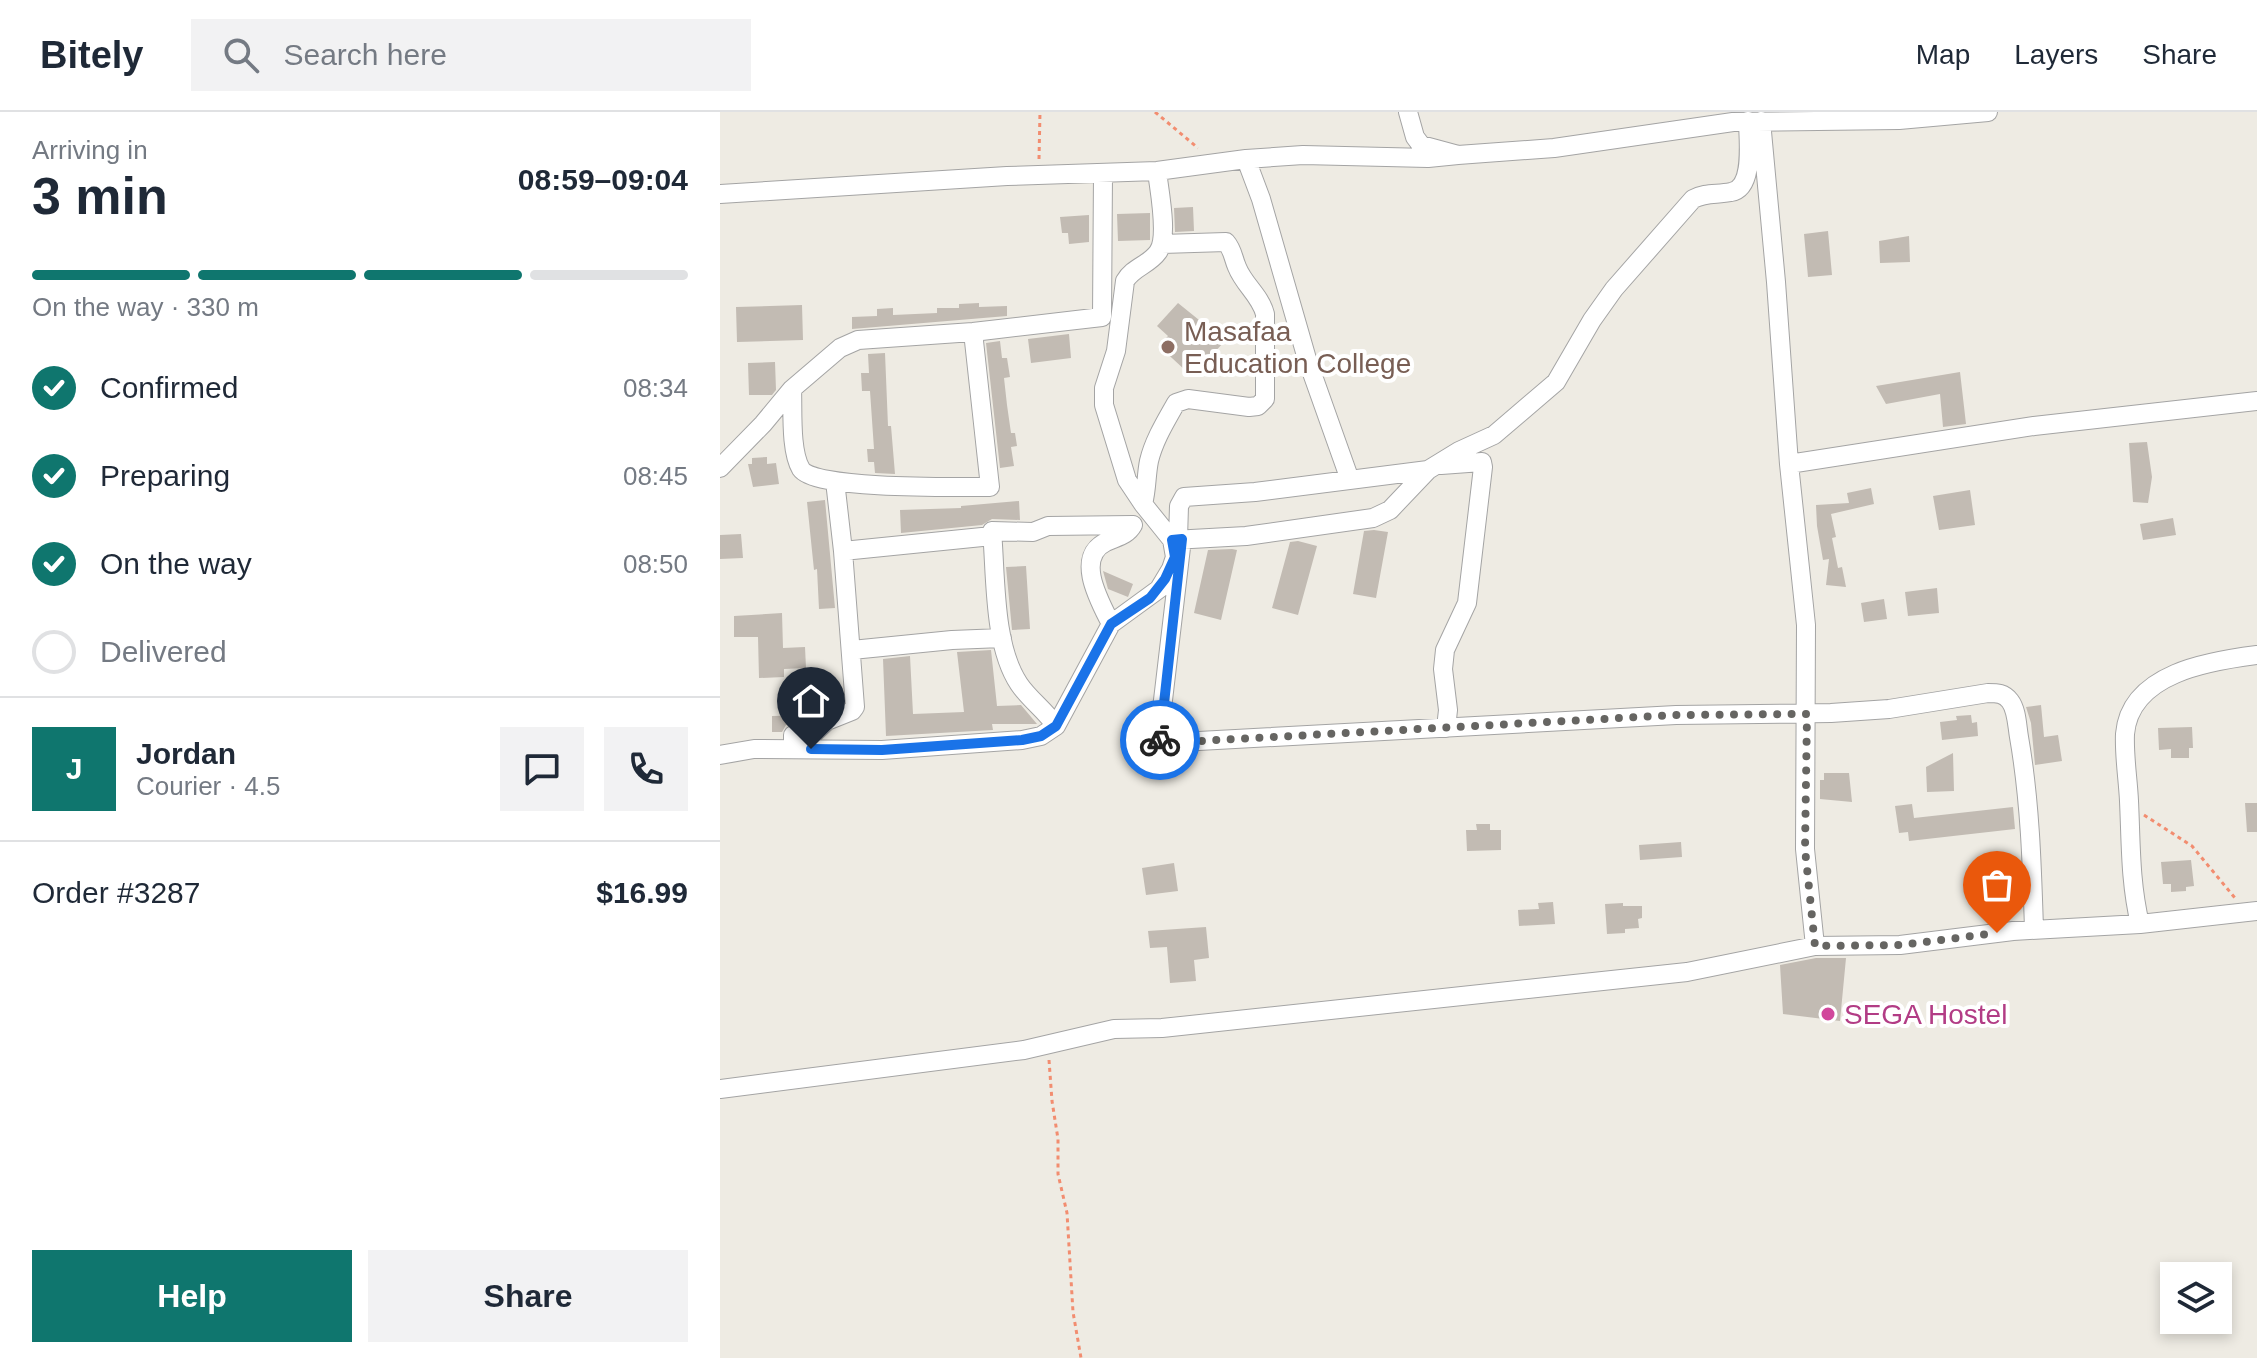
<!DOCTYPE html>
<html lang="en">
<head>
<meta charset="utf-8">
<style>
	:root { --surface:#fff; --page:#f2f2f3; --text:#1f2937; --muted:#747a83; --line:#e0e1e3; --accent:#0f766e }
	body { margin:0; font-family:Helvetica,sans-serif; background:var(--page); color:var(--text); height:100vh; display:flex; flex-direction:column; font-size:30px; white-space:nowrap }
	* { box-sizing:border-box; margin:0 }
	p { font-size:26px; color:var(--muted) }
	.icon { flex:none; width:44px; height:44px; fill:none; stroke:currentColor; stroke-width:2; stroke-linecap:round; stroke-linejoin:round }
	.map { position:relative; flex:1; overflow:hidden }
	.side { display:flex; flex-direction:column; background:var(--surface); width:720px }
	.side>* { flex:none }
	.buttons { position:absolute; left:1440px; top:1150px; display:grid; gap:16px }
	.buttons a { display:grid; place-items:center; width:72px; height:72px; border-radius:0px; background:var(--surface); box-shadow:0 4px 12px #0003; font-size:40px }
	.pin { position:absolute; display:grid; place-items:center; width:68px; height:68px; color:#fff; margin:-82px -34px; border-radius:50% 50% 50% 0; rotate:-45deg; box-shadow:0 0 8px #0007 }
	.pin .icon { rotate:45deg }
	.courier { position:absolute; display:grid; place-items:center; width:80px; height:80px; margin:-40px; border:6px solid #1a73e8; border-radius:50%; background:#fff; color:#222; box-shadow:0 2px 10px #0007 }
	.head em { font-style:normal; font-weight:600 }
	.head div { display:flex; flex-direction:column-reverse }
	.head { display:flex; align-items:center; justify-content:space-between; height:136px; padding:0 32px }
	h1 { font-size:52px; font-weight:600; line-height:60px }
	.bar { display:grid; grid-template-columns:repeat(4,1fr); gap:12px 8px; align-content:center; height:96px; padding:0 32px }
	.bar i { height:10px; border-radius:6px; background:var(--line) }
	.bar .current { background:var(--accent) }
	.bar p { grid-column:span 4 }
	.line { display:flex; align-items:center; gap:20px; padding:0 32px; border-top:2px solid var(--line) }
	.line div { flex:1 }
	.round { display:grid; place-items:center; flex:none; width:84px; height:84px; border-radius:0px; background:var(--page) }
	ol { padding:0 32px; list-style:none }
	li { display:flex; align-items:center; gap:24px; height:88px }
	li p { margin-inline-start:auto }
	li .icon { padding:8px; border-radius:50%; background:var(--accent); color:#fff; stroke-width:4 }
	li:last-child { color:var(--muted) }
	li i { width:44px; height:44px; border:4px solid var(--line); border-radius:50% }
	.cta { display:flex; gap:16px; margin-top:auto; padding:16px 32px }
	.cta a { flex:1; height:92px; border-radius:0px; background:var(--accent); color:#fff; font-size:32px; font-weight:600; line-height:92px; text-align:center }
	.cta a+a { background:var(--page); color:var(--text) }
	header { display:flex; align-items:center; gap:48px; box-sizing:border-box; height:112px; padding:0 40px; background:var(--surface); border-bottom:2px solid var(--line) }
	header strong { font-size:38px }
	nav { display:flex; gap:44px; margin-inline-start:auto; font-size:28px }
	.search { width:560px; height:72px; background:var(--page); display:flex; align-items:center; gap:20px; box-sizing:border-box; padding:0 28px; border-radius:0px; color:var(--muted); font-size:30px }
	main { display:flex; flex:1; min-height:0 }
	.map>svg:first-child { display:block }
</style>
</head>
<body>
<header>
<strong>Bitely</strong>
<div class="search"><svg class="icon" aria-label="search" viewBox="0 0 24 24"><circle cx="10" cy="10" r="6"/><path d="M15 15l6 6"/></svg>Search here</div>
<nav><a>Map</a><a>Layers</a><a>Share</a></nav>
</header>
<main>
<section class="side">
<div class="head"><div><h1>3 min</h1><p>Arriving in</p></div><em>08:59–09:04</em></div>
<div class="bar"><i class="current"></i><i class="current"></i><i class="current"></i><i></i><p>On the way · 330 m</p></div>
<ol>
<li><svg class="icon" aria-label="check" viewBox="0 0 24 24"><path d="M5 12l5 5 9-10"/></svg>Confirmed<p>08:34</p></li>
<li><svg class="icon" aria-label="check" viewBox="0 0 24 24"><path d="M5 12l5 5 9-10"/></svg>Preparing<p>08:45</p></li>
<li><svg class="icon" aria-label="check" viewBox="0 0 24 24"><path d="M5 12l5 5 9-10"/></svg>On the way<p>08:50</p></li>
<li><i></i>Delivered</li>
</ol>
<div class="line" style="height:144px"><b class="round" style="background:var(--accent);color:#fff">J</b><div><b>Jordan</b><p>Courier · 4.5</p></div><a class="round"><svg class="icon" aria-label="chat" viewBox="0 0 24 24"><path d="M4 5h16v11H9l-5 4z"/></svg></a><a class="round"><svg class="icon" aria-label="phone" viewBox="0 0 24 24"><path d="M5 4h4l2 5-3 2q2 4 5 5l2-3 5 2v4C11 20 4 13 5 4z"/></svg></a></div>
<div class="line" style="height:104px"><div>Order #3287</div><b>$16.99</b></div>
<div class="cta"><a>Help</a><a>Share</a></div>
</section>
<div class="map">
<svg width="1537" height="1246" viewBox="0 0 1537 1246">
	<rect width="100%" height="100%" fill="#eeebe3"/>
	<!-- building -->
	<path fill="#c2bbb3" d="M473,95L474,119L455,120L454,96Z
		M430,101V128L398,129L397,102Z
		M369,103V130L349,132L348,121H342L340,105Z
		M1108,119L1112,163L1088,165L1084,122Z
		M1189,124L1190,150L1160,151L1159,129Z
		M259,191V195L287,194V204L132,217V205L157,204V197L173,196V203L217,201V196H239V192Z
		M458,191L505,229L474,262L468,257L466,259L439,234L448,224L437,214Z
		M82,193L83,228L17,230L16,195Z
		M349,222L351,246L311,251L308,227Z
		M280,229L282,246H287L290,265L284,266L287,293L291,321H295L297,334L291,335L294,354L280,356L266,231Z
		M165,241L168,314H171L175,362L155,361L154,350H148L147,337H154L150,279H142L141,261H149L148,242Z
		M55,250L56,278L52,283H29L28,251Z
		M1240,260L1246,312L1223,315L1220,282L1166,292L1156,274Z
		M1427,330L1432,365L1428,391L1413,390L1409,331Z
		M47,345V352L56,351L59,372L33,375L28,352H32V346Z
		M1151,376L1154,392L1111,402L1116,425L1112,426L1118,456L1122,455L1126,475L1106,473L1109,447L1103,448L1097,414L1096,393L1129,391L1127,381Z
		M1250,378L1255,413L1219,418L1213,384Z
		M105,388L115,496L99,497L97,457L94,458L87,390Z
		M299,389L300,408L272,407L262,413L181,421L180,398L241,396V394Z
		M1453,406L1456,423L1423,428L1420,412Z
		M654,418L668,420L656,486L633,482L644,419Z
		M21,422L23,446L0,447V423Z
		M578,429L597,434L578,503L552,496L570,430Z
		M512,437L517,438L501,508L474,501L488,438Z
		M306,454L310,517L292,518L286,455Z
		M383,459L413,472L408,485L388,477Z
		M1217,476L1219,501L1188,504L1185,480Z
		M1164,487L1167,507L1144,510L1141,491Z
		M62,501L63,536L85,535L86,556L64,557V565L39,566L38,525H14V504Z
		M271,538L277,594L301,593L317,612H272L273,618L166,624L163,547L190,544L193,602L244,600L237,540Z
		M1321,593L1324,625L1338,623L1342,649L1315,653L1311,611L1306,595Z
		M91,603V607L87,611H72L66,613L62,620H52V604Z
		M1251,603L1252,611L1257,610L1258,624L1222,628L1220,610L1237,608L1236,604Z
		M1472,615L1473,636H1469V646H1451V637L1439,638L1438,616Z
		M1233,641L1234,679L1207,680L1206,655Z
		M1104,661H1129L1132,690L1100,687V668H1104Z
		M1525,691H1537V720H1527Z
		M1192,692L1194,706L1293,695L1295,717L1189,729L1188,720L1179,721L1175,694Z
		M756,712H770V718H781V738L747,739L746,718H757Z
		M961,730L962,745L920,748L919,733Z
		M1471,748L1474,774L1466,775V779L1451,780V772H1443L1441,750Z
		M454,751L458,779L426,783L422,756Z
		M833,790L835,812L799,814L798,798L819,797L818,791Z
		M903,791V794H922V806L918,807L919,816L905,817V821L887,822L885,792Z
		M486,815L489,846L474,848L476,869L450,871L447,835L430,836L428,819Z
		M1096,846H1126L1120,909L1063,902L1060,853Z"/>
	<g fill="none" stroke-linecap="round" stroke-linejoin="round">
		<!-- minor casing -->
		<g stroke="#a4a4a4" stroke-width="20">
			<path id="minor" d="M688,0L695,25L701,33L738,43L834,36L1013,10L1179,8L1268,0
				M1041,9L1056,170L1069,352L1086,513L1085,737L1095,834
				M526,47L541,87L587,247L630,368
				M0,82L287,64L437,59L526,47L583,43L708,46L738,43
				M72,277C73,297 70,339 81,357C95,378 240,375 270,375L253,220
				M1069,352L1314,314L1537,289
				M721,353L762,350L763,355L747,491L725,538L723,557L728,598L726,616
				M0,356L43,312L72,277L120,236L138,228L253,220L382,205L383,62
				M423,392C427,377 426,364 429,349C434,328 446,309 456,291L468,287L529,295L538,294L545,287V202C540,183 524,173 517,155C513,146 513,138 506,130L442,132
				M458,427L459,394L464,385L535,380L708,358
				M462,427L441,605L440,628L442,631L956,603L1111,601L1169,597L1268,581C1277,581 1284,581 1290,589C1297,598 1297,614 1299,625C1310,688 1312,753 1314,817
				M453,428L526,424L653,406L670,398L708,358L739,339L774,323L836,270L872,208L894,177L973,87C986,80 997,83 1011,80C1035,76 1028,27 1028,9
				M123,439L272,424
				M391,512C380,490 354,445 386,430C396,425 407,424 413,413
				M132,538L232,528L282,526
				M336,614C325,598 309,587 299,572C273,533 276,464 272,419L313,420L328,414L413,413
				M73,637V623H92L107,609L132,599L135,595L123,439L115,369
				M0,643L34,637L162,638L302,628L321,624L336,614L391,512L439,477L451,457L455,445L452,428L423,392L407,368L384,293V276L396,239L405,169C413,155 429,153 438,140C449,125 439,78 437,59
				M1420,812C1410,770 1411,731 1409,689C1408,667 1404,644 1405,622C1410,561 1490,549 1537,543
				M0,977L304,938L394,917L442,916L967,860L1095,834L1180,833L1293,819L1420,812L1537,799"/>
		</g>
		<!-- path -->
		<path stroke="#f28d70" stroke-width="3" stroke-dasharray="4 4" stroke-linecap="butt" d="M435,0L478,36
			M319,47L320,0
			M1424,703L1472,734L1515,786
			M329,948L332,989L338,1027V1062L347,1101L353,1200L361,1246"/>
		<!-- minor -->
		<use href="#minor" stroke="#fff" stroke-width="18"/>
	</g>
	<g fill="none" stroke-linecap="round" stroke-linejoin="round">
		<!-- done -->
		<path stroke="#666562" stroke-width="8" stroke-dasharray="0 14.4" d="M440,628L443,631L956,603L1087,602L1085,737L1095,834L1180,833L1277,821"/>
		<!-- route -->
		<path stroke="#1a73e8" stroke-width="10" d="M91,637L162,638L302,628L321,624L336,614L391,512L430,486L445,467L455,445L452,428L462,427L440,628"/>
	</g>
	<!-- markers -->
	<circle fill="#8d6e63" stroke="#fff" stroke-width="3" cx="448" cy="235" r="8"/>
	<circle fill="#d1479c" stroke="#fff" stroke-width="3" cx="1108" cy="902" r="8"/>
	<g text-anchor="middle" stroke-width="8" stroke-linejoin="round" paint-order="stroke">
		<!-- education labels -->
		<g font-size="28" fill="#785e54" stroke="#fff" text-anchor="start">
			<text x="464" y="229">Masafaa<tspan x="464" dy="32">Education College</tspan></text>
		</g>
		<!-- hotel labels -->
		<g font-size="28" fill="#b23c85" stroke="#fff" text-anchor="start">
			<text x="1124" y="912">SEGA Hostel</text>
		</g>
	</g>
</svg>
<div class="buttons">
<a><svg class="icon" aria-label="layers" viewBox="0 0 24 24"><path d="M12 4l9 5-9 5-9-5zM3 14l9 5 9-5"/></svg></a>
</div>
<div class="pin" style="left:1277px;top:821px;background:#ea580c"><svg class="icon" aria-label="bag" viewBox="0 0 24 24"><path d="M5 8h14l-1 12H6zM9 8a3 3 0 0 1 6 0"/></svg></div>
<div class="pin" style="left:91px;top:637px;background:#1f2937"><svg class="icon" aria-label="home" viewBox="0 0 24 24"><path d="M3 11l9-7 9 7M6 9v11h12V9"/></svg></div>
<div class="courier" style="left:440px;top:628px"><svg class="icon" aria-label="bike" viewBox="0 0 24 24"><circle cx="6" cy="16" r="4"/><circle cx="18" cy="16" r="4"/><path d="M6 16l4-8h5l3 8M10 8l3 8H6M13 5h3"/></svg></div>
</div>
</main>
</body>
</html>
